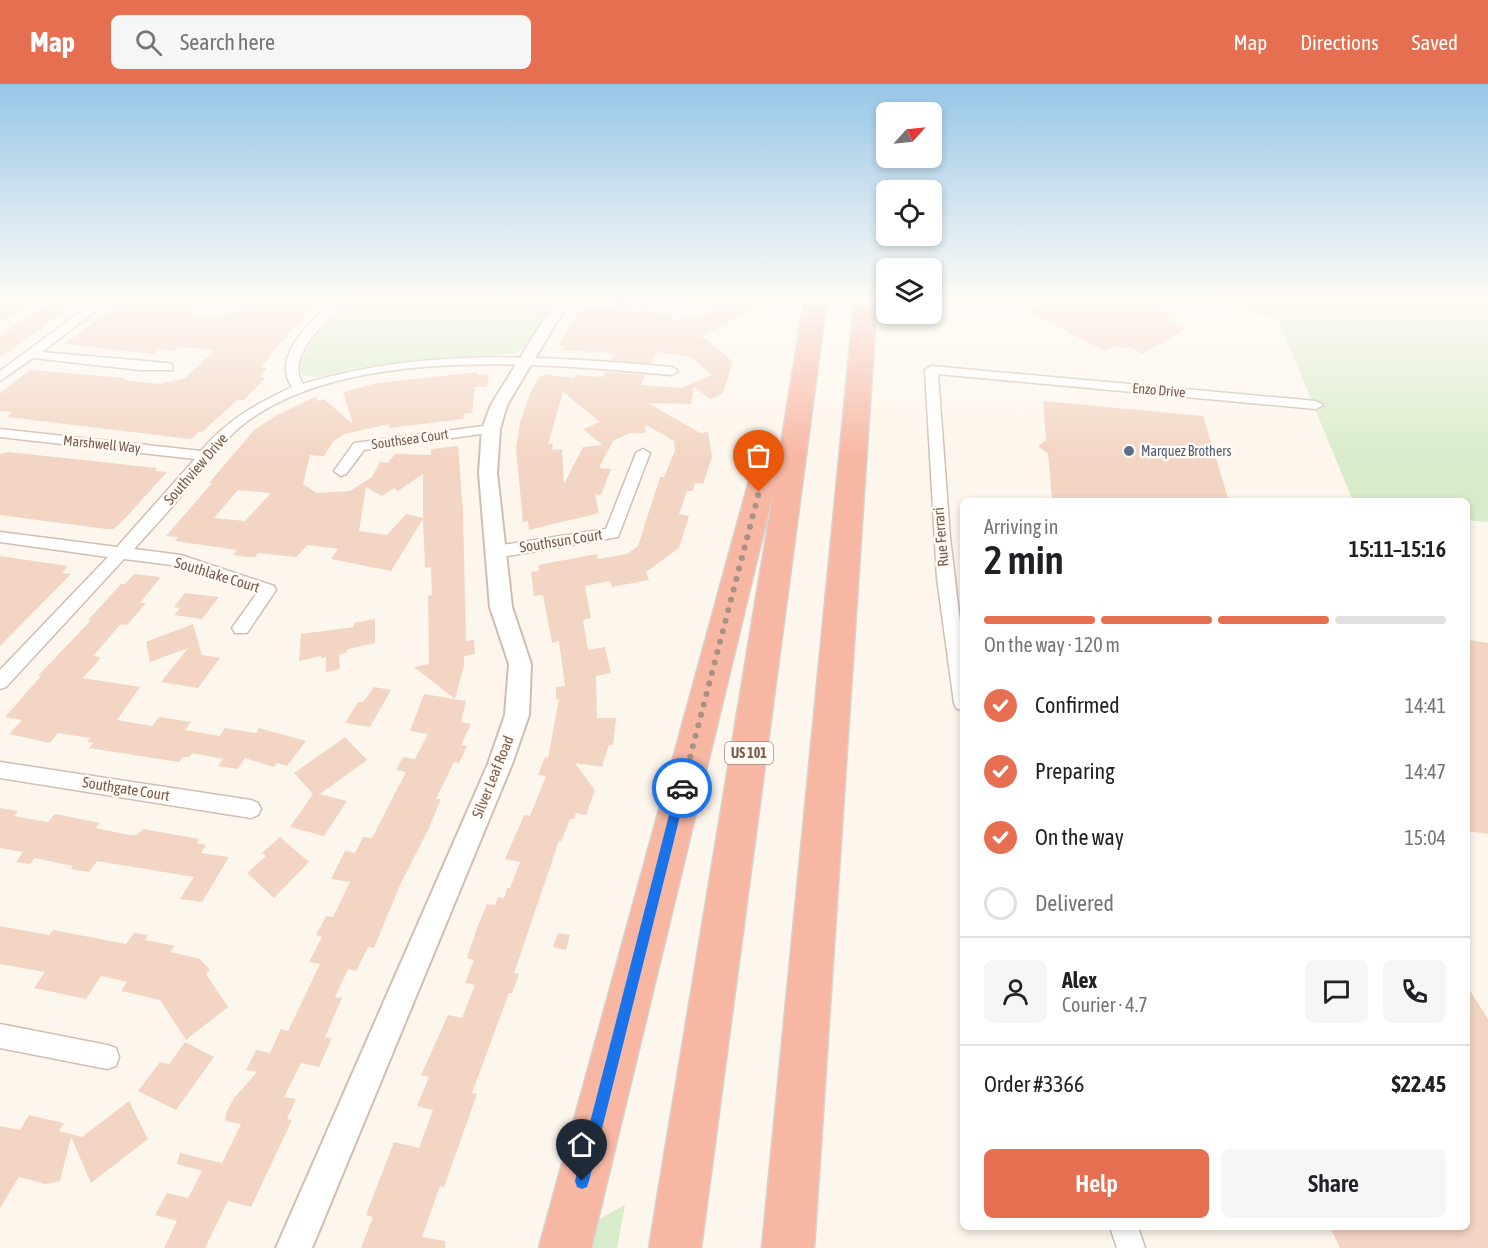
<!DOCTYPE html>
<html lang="en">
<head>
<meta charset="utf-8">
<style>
	:root { --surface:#fff; --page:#f6f6f6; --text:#202124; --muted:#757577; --line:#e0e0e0; --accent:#e76f51 }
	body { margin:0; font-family:"Asap Condensed",sans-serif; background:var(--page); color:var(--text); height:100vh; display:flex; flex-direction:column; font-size:22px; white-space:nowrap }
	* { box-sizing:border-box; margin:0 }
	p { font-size:20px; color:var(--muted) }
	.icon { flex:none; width:33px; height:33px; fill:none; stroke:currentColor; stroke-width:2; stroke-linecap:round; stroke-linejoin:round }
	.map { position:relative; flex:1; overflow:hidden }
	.panel { position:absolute; left:960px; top:414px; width:510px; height:732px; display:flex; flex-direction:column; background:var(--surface); border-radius:9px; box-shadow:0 3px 9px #0003 }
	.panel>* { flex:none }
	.needle { width:39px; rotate:63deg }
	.buttons { position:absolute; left:876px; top:18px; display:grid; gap:12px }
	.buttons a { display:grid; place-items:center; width:66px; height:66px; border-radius:9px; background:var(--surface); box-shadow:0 3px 9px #0003; font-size:30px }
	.pin { position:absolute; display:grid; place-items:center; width:51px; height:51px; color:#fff; margin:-62px -26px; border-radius:50% 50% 50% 0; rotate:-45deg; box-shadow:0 0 6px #0007 }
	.pin .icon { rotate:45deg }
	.courier { position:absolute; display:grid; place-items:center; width:60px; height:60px; margin:-30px; border:4px solid #1a73e8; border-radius:50%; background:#fff; color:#222; box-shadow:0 2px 8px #0007 }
	.overview em { font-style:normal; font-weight:600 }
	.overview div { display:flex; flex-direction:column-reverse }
	.overview { display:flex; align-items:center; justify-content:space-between; height:102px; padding:0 24px }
	h1 { font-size:39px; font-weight:600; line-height:45px }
	.bar { display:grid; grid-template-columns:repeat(4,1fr); gap:9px 6px; align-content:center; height:72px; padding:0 24px }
	.bar i { height:8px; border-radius:4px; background:var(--line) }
	.bar .current { background:var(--accent) }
	.bar p { grid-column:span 4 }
	.line { display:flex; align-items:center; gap:15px; padding:0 24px; border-top:2px solid var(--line) }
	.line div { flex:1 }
	.round { display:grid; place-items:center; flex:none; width:63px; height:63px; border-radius:9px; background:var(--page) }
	ol { padding:0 24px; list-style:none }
	li { display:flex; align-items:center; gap:18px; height:66px }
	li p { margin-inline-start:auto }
	li .icon { padding:6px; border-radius:50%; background:var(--accent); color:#fff; stroke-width:4 }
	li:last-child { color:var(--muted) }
	li i { width:33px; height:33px; border:3px solid var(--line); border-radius:50% }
	.action { display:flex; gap:12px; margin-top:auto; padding:12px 24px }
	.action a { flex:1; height:69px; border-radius:9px; background:var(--accent); color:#fff; font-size:24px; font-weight:600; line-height:69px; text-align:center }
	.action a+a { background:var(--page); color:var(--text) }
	header { display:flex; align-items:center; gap:36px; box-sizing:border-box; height:84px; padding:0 30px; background:var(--accent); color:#fff }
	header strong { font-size:28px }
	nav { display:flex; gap:33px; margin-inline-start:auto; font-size:21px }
	.search { width:420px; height:54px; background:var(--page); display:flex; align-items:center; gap:15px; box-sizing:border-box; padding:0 21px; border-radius:9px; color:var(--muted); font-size:22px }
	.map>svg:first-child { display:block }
</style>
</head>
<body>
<header>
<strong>Map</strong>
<div class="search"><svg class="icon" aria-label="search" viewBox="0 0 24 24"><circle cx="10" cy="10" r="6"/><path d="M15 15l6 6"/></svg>Search here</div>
<nav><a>Map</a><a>Directions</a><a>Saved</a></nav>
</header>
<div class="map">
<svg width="1488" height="1164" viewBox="0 0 1488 1164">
	<rect width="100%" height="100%" fill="#fdf6ec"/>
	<!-- green -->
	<path fill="#d8ecc9" d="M355,212H560L523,264L515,270L450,273L359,284L318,293L303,291C291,270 341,227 355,212Z
		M1190,212H1488V438L1467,436V417H1353L1278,235Z
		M625,1121L617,1164H589L596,1137Z"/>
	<!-- building -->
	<path fill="#f3d5c3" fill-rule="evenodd" d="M62,212H86L0,274V252L41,223H45Z
		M130,212H196L194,215H198L190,231L222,232L241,225L255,213L321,212L315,217L319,218L270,270H273L261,283L267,284L259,293L265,294L244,316H237L202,348H198L191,355L7,333L13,328L0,327V309L30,286L126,294L123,296L160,300L185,294L215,266L178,263L174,267L159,265L153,270L64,260Z
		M719,212H747L750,215L771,216L702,252L733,278L723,309L711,315L694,303L691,320L648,319L700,349L708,348L712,373L703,400L695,399L693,407H687L679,430L689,432L679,464L646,488L649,496L612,503L610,497L585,502L591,534L583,536L588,566L605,563L611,589L596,592L597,634H616L613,661H609L602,683L575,679L595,706L586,731L576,729L574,735H570L561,758L559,757L514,889L519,890L512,909H509L472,1009L477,1010L444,1103L440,1102L422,1153L445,1157V1164H361L373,1133L366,1131L394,1058L419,1064L433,1026L417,1022L429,993L421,991L448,931L462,934L475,901L465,899L474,876L467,874L477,844L487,820L495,821L498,813L504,814L507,804H510L520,778L505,775L524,731L530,732L546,692L538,691L545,673L548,674L559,615L556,616V603L565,602L559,557L552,559L543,511L534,512L531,488L539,487L538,481L570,475L597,470L598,475L627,470L638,462L660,393H664L675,367L674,357L646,341L645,349H630L613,357L599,384L611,385L601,411L595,410L599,429L529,446L528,437L523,438L516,364L520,339L531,307L540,292L545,293L542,290L574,294L576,291L602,293L605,288L645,291L641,301L682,304L712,291L691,273L656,268L651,279L611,276L614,269L562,266L565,262L558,261L580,225L592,223L674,230L672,237L710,228L726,221ZM563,308L600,338L583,345L602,361L583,363L564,400L562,365L552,366L553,359L548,361Z
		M1027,212H1171L1154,221L1175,230L1165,235L1186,245L1142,270L1132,264L1113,263L1105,267L1027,227L1042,219Z
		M478,288L477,291L489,290L487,303H475L472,329L464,330L463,335L389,344V340L344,350L333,358L324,372L310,371L303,400L317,409L350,407L372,393L380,378L388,379L395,370L431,371V365L458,362L463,427L466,557L474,556L475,570L464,572V582L455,615L414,583L429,580L428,512L432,511L431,483L425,484L423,435L391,487L331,475L338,465L308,461L296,473L258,469L255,473H249L233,471L237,466L175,457L178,453L166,452L212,399H209L254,346L277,331L315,313L319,317L324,315L353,340L343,308L377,299ZM423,390V434L406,430L387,451L359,447L366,403L382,412L394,404L398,407ZM238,406L271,409L245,437L214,434Z
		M1043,317L1203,332L1229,417H1079L1052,414L1048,370L1038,362L1046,356Z
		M8,368L157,384L155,387L167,388L120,440L113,445H106L0,431V370Z
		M0,472L68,482L62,489L71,490L0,562Z
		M134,490L161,493L140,519H146L127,541L121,540L93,572L100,573L99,576L83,594L140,603L117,636L152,642L159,633L191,638L185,646L220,652L225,644L256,649L259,644L306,657L287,682L277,679L274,683L245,674L238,685L218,682L223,675L192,669L189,673H183L179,678L89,664L93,659L87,658L90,654L58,649L50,659L9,650L22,636L5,633L41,592H38L91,536H88L101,522L121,500H125Z
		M185,509L192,510L219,513L202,535L174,531L180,524L174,523Z
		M375,535V559L348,565L345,569L339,571L340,585L326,588V573L321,575V572L299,577L301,550L354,543V539Z
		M193,540L202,571L220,574L198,604L161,598L188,564L150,578L146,558Z
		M1467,556L1488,559V750L1467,747Z
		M374,603L391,606L370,643L345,639L358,618H363Z
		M424,610L466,617L461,638L471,640L461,661L467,662L459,679L454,678L436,715H441L429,744L400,801L374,864L368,863L356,887L348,885L335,913L342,914L325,953L332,954L319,983L301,979L284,1013L296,1015L287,1035L292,1036L251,1123L228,1117L205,1164H164L177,1137L155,1131L167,1109L188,1114L202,1087L177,1080L180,1069L222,1079L241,1040L225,1037L226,1029L234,1014L257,988L246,986L256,966L270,969L281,945L288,947L320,880L309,878L322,853L316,851L326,832L333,833L350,798L331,795L345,767L355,769L363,753L372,754L406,688L396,686L403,673L415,675L428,650L410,647Z
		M345,653L367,676L320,710L347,717L324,752L290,743L313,710L294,689Z
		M0,724L18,727L14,732L48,738L55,730L100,739L95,744L130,751H137L143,745L199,755L197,759L206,761L201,769L229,773L202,818L180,815L194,793L97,777L89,788L71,785L73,782L35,774L30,780L16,778L23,768L0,764Z
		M280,753L309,778L274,814L247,789L266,772L262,769Z
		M0,842L49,851L53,846L126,860L134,849L148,851L145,856L175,862L170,868L200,875L210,886L206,890L228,923L186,956L160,916L121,907L127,898L101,892L86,915L34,904L45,888L0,880Z
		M558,849L570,851L566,866L553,863Z
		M1467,902L1488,935V1164H1340L1330,1143H1467Z
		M185,958L214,973L176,1026L138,1007L160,978L169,980Z
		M129,1017L148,1055L91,1099L71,1053L60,1097L45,1100L19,1093L0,1124V1042L20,1046L29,1031L64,1039L59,1047L82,1053Z"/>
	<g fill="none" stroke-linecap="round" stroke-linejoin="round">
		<!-- minor casing -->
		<g stroke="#d1beb0" stroke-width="3">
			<path id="minor" d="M102,212H115L42,268L167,279L172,280V286H140L33,274L0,297V287Z
				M225,212H238L229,220H221L219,218Z
				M339,212H351C334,233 283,269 303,300C424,263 547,272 672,283L678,287L672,291C548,280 350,260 245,339C221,357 204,384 185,407C169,427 151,446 134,465L181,471L274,502L276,506L247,549H235L232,544L257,509L180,482L124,475L6,603L0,605V586L108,473L0,458V448L117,463L195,375L0,353V345L201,367C227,336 256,320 292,303C269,270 317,233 339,212Z
				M589,212L693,213L699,216C684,229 616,217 595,215Z
				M931,282L1316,317L1323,321L1316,325L938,290L950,453L963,563V627L956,624L954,619L937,494L925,286Z
				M491,341L498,345L496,348L364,366L346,390L341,392L334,387L354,359Z
				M643,365L650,369L618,453L496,474L490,472L488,468L490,464L496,462L606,445L636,369Z
				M0,678L251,716L258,719L261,725L258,731L251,734L0,694Z
				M0,940L107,961L116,964L119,973L116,982L107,985L0,964Z
				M1110,1143H1138L1145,1164H1117Z"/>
		</g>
		<!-- tertiary casing -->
		<g stroke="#d1beb0" stroke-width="4">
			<path id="tertiary" d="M562,212H577L559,234L507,321L500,345L497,389L512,523L531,580L529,631L512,680L312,1164H276L488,680L505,631L509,580L490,523L479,389L482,345L491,321L546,232Z"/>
		</g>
		<!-- primary casing -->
		<g stroke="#dad1cd" stroke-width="4">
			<path id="primary" d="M12,212H33L7,233L0,235V220Z"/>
		</g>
		<!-- motorway casing -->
		<g stroke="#dad1cd" stroke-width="3">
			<path id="motorway" d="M805,212H827L701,1164H649L774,405L591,1164H539L752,386L756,380L780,367Z
				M855,212H877L814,1164H762Z"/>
		</g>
		<!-- minor -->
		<use href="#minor" fill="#fff" fill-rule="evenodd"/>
		<!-- tertiary -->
		<use href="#tertiary" fill="#fff" fill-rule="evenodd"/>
		<!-- primary -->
		<use href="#primary" fill="#fbd9a5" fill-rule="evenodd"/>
		<!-- motorway -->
		<use href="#motorway" fill="#f7b7a3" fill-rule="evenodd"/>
	</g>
	<!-- sky -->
	<linearGradient id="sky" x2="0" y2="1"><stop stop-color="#97c7e8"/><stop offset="0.57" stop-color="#fefbf6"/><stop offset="1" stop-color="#fefbf6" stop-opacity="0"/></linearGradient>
	<rect width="1488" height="375" fill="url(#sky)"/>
	<!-- route -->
	<path fill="#1a73e8" d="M682,700L687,704L589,1097L587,1103L582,1105L577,1103L575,1097L676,704Z"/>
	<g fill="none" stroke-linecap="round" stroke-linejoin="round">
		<!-- done -->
		<path stroke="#a89285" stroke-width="6" stroke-dasharray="0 10.8" d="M682,704L759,408"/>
	</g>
	<!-- markers -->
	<circle fill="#5c6f8a" stroke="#fffaf3" stroke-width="2" cx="1129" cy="367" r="6"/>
	<g text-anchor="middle" stroke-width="5" stroke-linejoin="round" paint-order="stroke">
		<!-- far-street labels -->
		<g font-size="14" fill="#7a5c4d" stroke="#fffaf3">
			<text transform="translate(1159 306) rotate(5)" y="5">Enzo Drive</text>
			<text transform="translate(410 355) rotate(-8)" y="5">Southsea Court</text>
			<text transform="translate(102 360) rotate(6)" y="5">Marshwell Way</text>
		</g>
		<!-- far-service labels -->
		<g font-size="14" fill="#4e5e75" stroke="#fffaf3" text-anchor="start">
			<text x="1141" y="372">Marquez Brothers</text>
		</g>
		<!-- shield labels -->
		<rect fill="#fffaf3" stroke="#a28b7f" stroke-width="1.5" x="725" y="658" width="48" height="22" rx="4.5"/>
		<g font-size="14" font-weight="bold" fill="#7a5c4d">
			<text x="749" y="674">US 101</text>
		</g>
		<!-- street labels -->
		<g font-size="15" fill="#7a5c4d" stroke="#fffaf3">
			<text transform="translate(196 385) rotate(-49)" y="5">Southview Drive</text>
			<text transform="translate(941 453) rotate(-95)" y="5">Rue Ferrari</text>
			<text transform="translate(561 457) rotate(-9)" y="5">Southsun Court</text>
			<text transform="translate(217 491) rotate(17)" y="5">Southlake Court</text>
			<text transform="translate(493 693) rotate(-68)" y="5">Silver Leaf Road</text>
			<text transform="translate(126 705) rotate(9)" y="5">Southgate Court</text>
		</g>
	</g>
</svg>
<div class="buttons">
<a><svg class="needle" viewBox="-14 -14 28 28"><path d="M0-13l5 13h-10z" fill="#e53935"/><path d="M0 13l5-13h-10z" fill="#757577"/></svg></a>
<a><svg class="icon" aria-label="locate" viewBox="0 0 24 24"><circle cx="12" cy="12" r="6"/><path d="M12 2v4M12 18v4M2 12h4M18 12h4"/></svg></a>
<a><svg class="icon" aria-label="layers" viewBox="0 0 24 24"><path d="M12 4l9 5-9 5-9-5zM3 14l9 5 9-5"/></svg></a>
</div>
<div class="pin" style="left:759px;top:408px;background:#ea580c"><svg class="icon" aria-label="bag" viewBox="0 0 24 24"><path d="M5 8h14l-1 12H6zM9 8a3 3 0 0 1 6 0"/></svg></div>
<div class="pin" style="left:582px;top:1097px;background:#1f2937"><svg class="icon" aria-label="home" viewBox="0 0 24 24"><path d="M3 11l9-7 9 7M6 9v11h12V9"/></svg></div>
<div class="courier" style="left:682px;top:704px"><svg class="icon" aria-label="car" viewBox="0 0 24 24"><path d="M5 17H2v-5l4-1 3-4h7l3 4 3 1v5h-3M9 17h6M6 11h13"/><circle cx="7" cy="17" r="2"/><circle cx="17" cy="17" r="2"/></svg></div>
<section class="panel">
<div class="overview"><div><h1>2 min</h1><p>Arriving in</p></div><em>15:11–15:16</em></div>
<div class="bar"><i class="current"></i><i class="current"></i><i class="current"></i><i></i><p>On the way · 120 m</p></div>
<ol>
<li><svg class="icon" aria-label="check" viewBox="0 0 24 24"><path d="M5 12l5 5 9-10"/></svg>Confirmed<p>14:41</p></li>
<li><svg class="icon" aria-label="check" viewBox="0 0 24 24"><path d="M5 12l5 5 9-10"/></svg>Preparing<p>14:47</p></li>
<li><svg class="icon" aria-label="check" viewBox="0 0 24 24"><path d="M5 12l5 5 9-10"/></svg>On the way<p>15:04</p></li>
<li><i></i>Delivered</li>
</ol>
<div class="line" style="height:108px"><a class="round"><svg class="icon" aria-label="person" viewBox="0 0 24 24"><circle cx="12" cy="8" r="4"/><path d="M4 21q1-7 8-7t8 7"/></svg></a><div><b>Alex</b><p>Courier · 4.7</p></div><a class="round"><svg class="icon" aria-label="chat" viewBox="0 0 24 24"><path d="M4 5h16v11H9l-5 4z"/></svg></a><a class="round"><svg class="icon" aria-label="phone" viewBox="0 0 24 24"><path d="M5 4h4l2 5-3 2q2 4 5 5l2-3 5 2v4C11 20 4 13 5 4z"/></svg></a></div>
<div class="line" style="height:78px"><div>Order #3366</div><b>$22.45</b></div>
<div class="action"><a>Help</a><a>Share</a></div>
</section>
</div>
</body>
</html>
